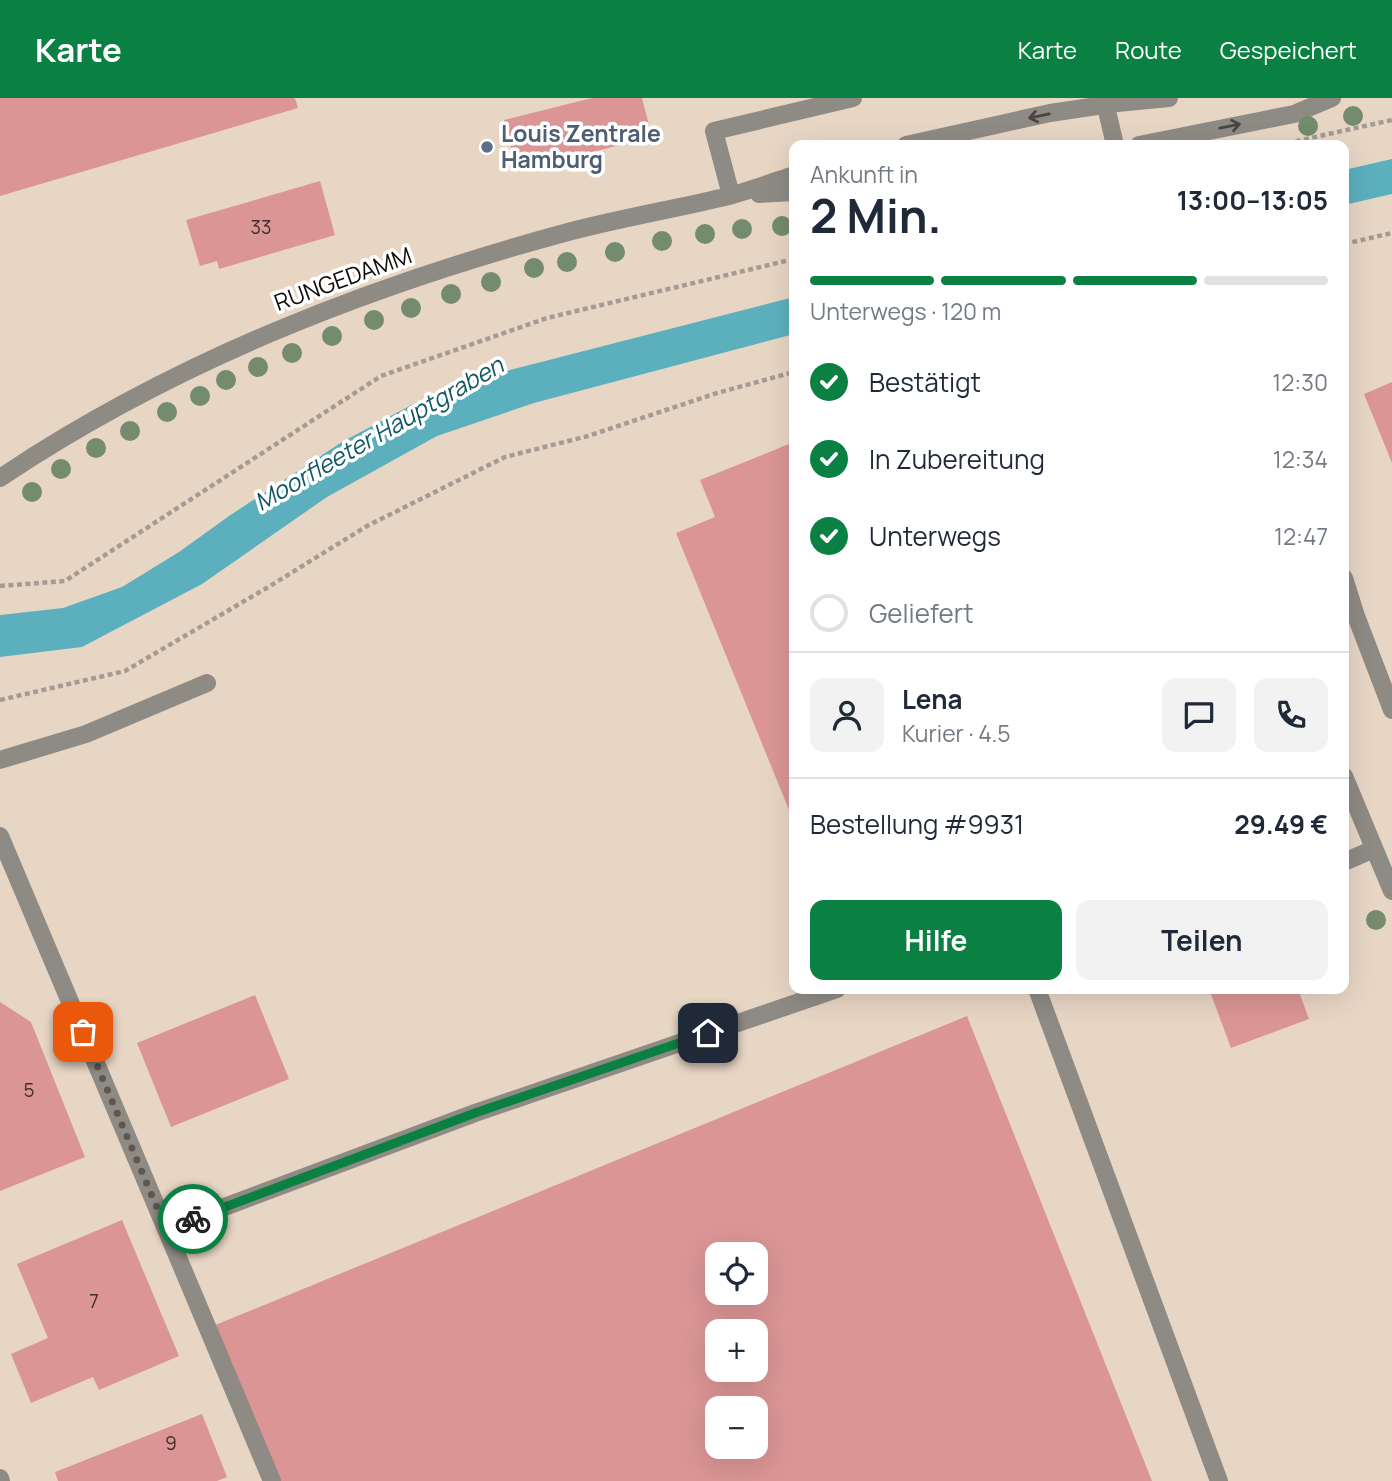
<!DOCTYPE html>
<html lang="de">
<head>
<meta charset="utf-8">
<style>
	:root { --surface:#fff; --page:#f2f2f3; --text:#1f2937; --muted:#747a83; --line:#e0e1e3; --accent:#0b8043 }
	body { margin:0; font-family:Manrope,sans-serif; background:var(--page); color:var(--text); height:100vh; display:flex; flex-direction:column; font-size:26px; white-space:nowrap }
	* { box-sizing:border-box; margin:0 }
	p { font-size:23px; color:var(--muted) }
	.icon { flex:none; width:38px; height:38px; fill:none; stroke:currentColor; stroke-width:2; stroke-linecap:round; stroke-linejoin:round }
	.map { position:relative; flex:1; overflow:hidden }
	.side { position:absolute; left:789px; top:42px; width:560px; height:854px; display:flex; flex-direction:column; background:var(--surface); border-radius:14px; box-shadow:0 7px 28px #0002 }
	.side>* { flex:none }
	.tools { position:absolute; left:705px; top:1144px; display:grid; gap:14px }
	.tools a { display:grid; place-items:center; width:63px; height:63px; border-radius:14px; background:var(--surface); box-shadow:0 7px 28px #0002; font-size:35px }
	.pin { position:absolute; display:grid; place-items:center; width:60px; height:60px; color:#fff; margin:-30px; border-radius:14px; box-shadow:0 4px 10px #0006 }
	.courier { position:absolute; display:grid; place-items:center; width:70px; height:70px; margin:-35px; border:5px solid #0b8043; border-radius:50%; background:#fff; color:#222; box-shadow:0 2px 9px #0007 }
	.summary em { font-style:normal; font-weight:700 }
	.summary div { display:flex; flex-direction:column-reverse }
	.summary { display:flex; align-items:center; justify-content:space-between; height:119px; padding:0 21px }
	h1 { font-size:46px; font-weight:700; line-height:52px }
	.bar { display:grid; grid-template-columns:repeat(4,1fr); gap:10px 7px; align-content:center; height:84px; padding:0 21px }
	.bar i { height:9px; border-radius:5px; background:var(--line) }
	.bar .selected { background:var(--accent) }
	.bar p { grid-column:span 4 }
	.line { display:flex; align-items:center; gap:18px; padding:0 21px; border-top:2px solid var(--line) }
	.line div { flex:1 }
	.round { display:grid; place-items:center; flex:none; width:74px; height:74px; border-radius:14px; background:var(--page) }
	ol { padding:0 21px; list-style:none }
	li { display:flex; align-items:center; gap:21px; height:77px }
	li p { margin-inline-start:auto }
	li .icon { padding:7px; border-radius:50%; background:var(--accent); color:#fff; stroke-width:4 }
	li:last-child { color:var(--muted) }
	li i { width:38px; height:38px; border:4px solid var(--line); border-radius:50% }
	.cta { display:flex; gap:14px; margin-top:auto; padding:14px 21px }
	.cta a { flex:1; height:80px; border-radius:14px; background:var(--accent); color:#fff; font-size:28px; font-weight:700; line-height:80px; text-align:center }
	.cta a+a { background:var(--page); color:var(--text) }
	header { display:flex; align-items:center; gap:42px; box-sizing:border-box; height:98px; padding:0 35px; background:var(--accent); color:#fff }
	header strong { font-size:33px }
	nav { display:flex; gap:38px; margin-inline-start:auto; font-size:24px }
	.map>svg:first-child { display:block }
</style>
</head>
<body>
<header>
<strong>Karte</strong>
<nav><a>Karte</a><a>Route</a><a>Gespeichert</a></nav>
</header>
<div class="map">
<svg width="1392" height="1383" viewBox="0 0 1392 1383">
	<rect width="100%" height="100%" fill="#efe2d7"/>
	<!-- built -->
	<path fill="#e8d6c5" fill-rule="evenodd" d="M0,0H1392V1383H0ZM794,47H1344V891H794ZM718,1157H756V1195H718ZM718,1234H756V1272H718ZM718,1311H756V1349H718Z"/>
	<!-- water -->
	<path fill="#5cb0be" d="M1392,61V96L1344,107V72Z
		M794,199V236L534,305L437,338L327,399L202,486L82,549L0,559V517L63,510L122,489L179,454L229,418L342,344L419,303L471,282Z"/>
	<!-- building -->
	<path fill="#db9595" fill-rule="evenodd" d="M0,0H295L298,10L0,98Z
		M592,0H642L652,39L517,73L504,22Z
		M320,83L335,137L219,171L217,163L200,168L186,122Z
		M1392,284V365L1364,296Z
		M794,344V724L676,435L715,419L700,382Z
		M1209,891H1298L1309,921L1231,950Z
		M255,897L289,981L171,1029L137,945Z
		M0,904L31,924L85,1059L0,1093Z
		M967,918L1152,1383H278L213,1228ZM718,1157H756V1195H718ZM718,1234H756V1272H718ZM718,1311H756V1349H718Z
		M122,1122L179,1258L99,1292L93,1279L31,1305L11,1256L48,1240L17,1166Z
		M202,1316L227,1379L217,1383H58L55,1374Z"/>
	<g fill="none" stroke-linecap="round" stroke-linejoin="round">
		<!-- path -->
		<path stroke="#a59b93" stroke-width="4.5" stroke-dasharray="5 3.5" stroke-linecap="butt" d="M1279,47L1392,22
			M1344,146L1392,135
			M0,488L65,483L381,278L547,220L794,161
			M0,602L125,573L270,488L367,428L505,359L588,338L717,295L794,274"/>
		<!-- minor -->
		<path stroke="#8e8a84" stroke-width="18" d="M1104,0L1115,47
			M906,47L1050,15L1117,5L1169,0
			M1139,47L1294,16L1332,0
			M759,96L794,94
			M731,97L714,33L853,0
			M0,380C173,264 368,188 568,134C621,120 675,111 729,98C751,92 773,84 794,77
			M1344,480L1356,518L1392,612
			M0,662L86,636L207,585
			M1344,678L1392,793
			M0,738L166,1131L475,1015L837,891
			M1344,764L1374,751
			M1037,891L1219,1383
			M166,1131L272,1383
			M0,1380L1,1383"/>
	</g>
	<!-- trees -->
	<g fill="#758b6d">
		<circle cx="1353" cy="18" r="10"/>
		<circle cx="1308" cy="28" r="10"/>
		<circle cx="782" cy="128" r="10"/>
		<circle cx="742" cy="131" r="10"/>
		<circle cx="705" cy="136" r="10"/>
		<circle cx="662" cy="143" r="10"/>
		<circle cx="615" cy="154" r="10"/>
		<circle cx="567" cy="164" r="10"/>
		<circle cx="534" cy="170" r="10"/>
		<circle cx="491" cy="184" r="10"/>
		<circle cx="451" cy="196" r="10"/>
		<circle cx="411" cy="210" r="10"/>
		<circle cx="374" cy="222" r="10"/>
		<circle cx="332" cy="238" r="10"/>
		<circle cx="292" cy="255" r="10"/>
		<circle cx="258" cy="269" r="10"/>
		<circle cx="226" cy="282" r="10"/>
		<circle cx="200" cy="298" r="10"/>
		<circle cx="167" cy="314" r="10"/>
		<circle cx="130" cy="333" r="10"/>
		<circle cx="96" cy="350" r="10"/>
		<circle cx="61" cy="371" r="10"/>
		<circle cx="32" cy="394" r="10"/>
		<circle cx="1376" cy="822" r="10"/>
	</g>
	<!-- one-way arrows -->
	<defs><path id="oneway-shaft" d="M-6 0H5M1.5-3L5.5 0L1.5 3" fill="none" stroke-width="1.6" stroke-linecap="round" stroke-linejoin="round" transform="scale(1.75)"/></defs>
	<g stroke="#494540">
		<use href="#oneway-shaft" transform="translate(1039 18) rotate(168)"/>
		<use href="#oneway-shaft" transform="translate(1230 28) rotate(-11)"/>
	</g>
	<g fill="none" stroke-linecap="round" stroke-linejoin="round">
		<!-- done -->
		<path stroke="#5e5750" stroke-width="7" stroke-dasharray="0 12.6" d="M83,934L166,1131L193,1121"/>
		<!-- route -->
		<path stroke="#0b8043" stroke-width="9" d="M193,1121L475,1015L708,935"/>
	</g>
	<!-- markers -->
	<circle fill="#5c6f8a" stroke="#fff" stroke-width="2.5" cx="487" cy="49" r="7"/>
	<g text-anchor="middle" stroke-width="7" stroke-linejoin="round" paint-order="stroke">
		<!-- number labels -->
		<g font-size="19" fill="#432e2b">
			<text x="261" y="136">33</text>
			<text x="29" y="999">5</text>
			<text x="94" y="1210">7</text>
			<text x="171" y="1352">9</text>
		</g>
		<!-- service labels -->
		<g font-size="23" font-weight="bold" fill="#4e5e75" stroke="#fff" text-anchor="start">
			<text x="501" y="44">Louis Zentrale<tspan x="501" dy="26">Hamburg</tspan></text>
		</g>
		<!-- street labels -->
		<g font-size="23" fill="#100c08" stroke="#fff">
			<text transform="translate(343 181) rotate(-20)" y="8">RUNGEDAMM</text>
		</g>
		<!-- water labels -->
		<g font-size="24" font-style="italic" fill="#0f5863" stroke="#fff">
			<text transform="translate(379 336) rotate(-30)" y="8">Moorfleeter Hauptgraben</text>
		</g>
	</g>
</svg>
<div class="tools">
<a><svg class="icon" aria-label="locate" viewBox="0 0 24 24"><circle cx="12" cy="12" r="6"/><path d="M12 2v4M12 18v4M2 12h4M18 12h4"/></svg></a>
<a>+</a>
<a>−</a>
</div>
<div class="pin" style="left:83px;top:934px;background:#ea580c"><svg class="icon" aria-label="bag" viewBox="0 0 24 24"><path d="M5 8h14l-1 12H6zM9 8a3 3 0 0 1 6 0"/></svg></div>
<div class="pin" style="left:708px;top:935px;background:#1f2937"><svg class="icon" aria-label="home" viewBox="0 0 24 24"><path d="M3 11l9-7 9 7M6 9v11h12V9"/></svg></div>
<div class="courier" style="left:193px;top:1121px"><svg class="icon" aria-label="bike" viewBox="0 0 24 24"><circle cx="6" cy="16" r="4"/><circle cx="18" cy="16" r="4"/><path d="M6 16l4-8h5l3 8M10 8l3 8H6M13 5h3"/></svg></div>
<section class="side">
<div class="summary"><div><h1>2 Min.</h1><p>Ankunft in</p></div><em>13:00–13:05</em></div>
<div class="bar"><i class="selected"></i><i class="selected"></i><i class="selected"></i><i></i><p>Unterwegs · 120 m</p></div>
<ol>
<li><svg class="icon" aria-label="check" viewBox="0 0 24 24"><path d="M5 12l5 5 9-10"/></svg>Bestätigt<p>12:30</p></li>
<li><svg class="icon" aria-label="check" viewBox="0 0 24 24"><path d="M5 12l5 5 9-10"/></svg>In Zubereitung<p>12:34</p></li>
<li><svg class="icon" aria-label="check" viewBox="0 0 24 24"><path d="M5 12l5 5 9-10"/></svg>Unterwegs<p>12:47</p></li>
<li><i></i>Geliefert</li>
</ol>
<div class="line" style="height:126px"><a class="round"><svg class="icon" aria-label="person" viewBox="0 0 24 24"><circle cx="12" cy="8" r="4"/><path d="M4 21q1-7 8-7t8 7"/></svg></a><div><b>Lena</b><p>Kurier · 4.5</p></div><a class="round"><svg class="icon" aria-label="chat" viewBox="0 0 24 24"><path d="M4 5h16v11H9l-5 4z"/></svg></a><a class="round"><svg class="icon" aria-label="phone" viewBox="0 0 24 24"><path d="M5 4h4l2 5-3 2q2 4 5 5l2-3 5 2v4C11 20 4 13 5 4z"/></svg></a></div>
<div class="line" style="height:91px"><div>Bestellung #9931</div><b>29.49 €</b></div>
<div class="cta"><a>Hilfe</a><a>Teilen</a></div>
</section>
</div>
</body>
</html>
